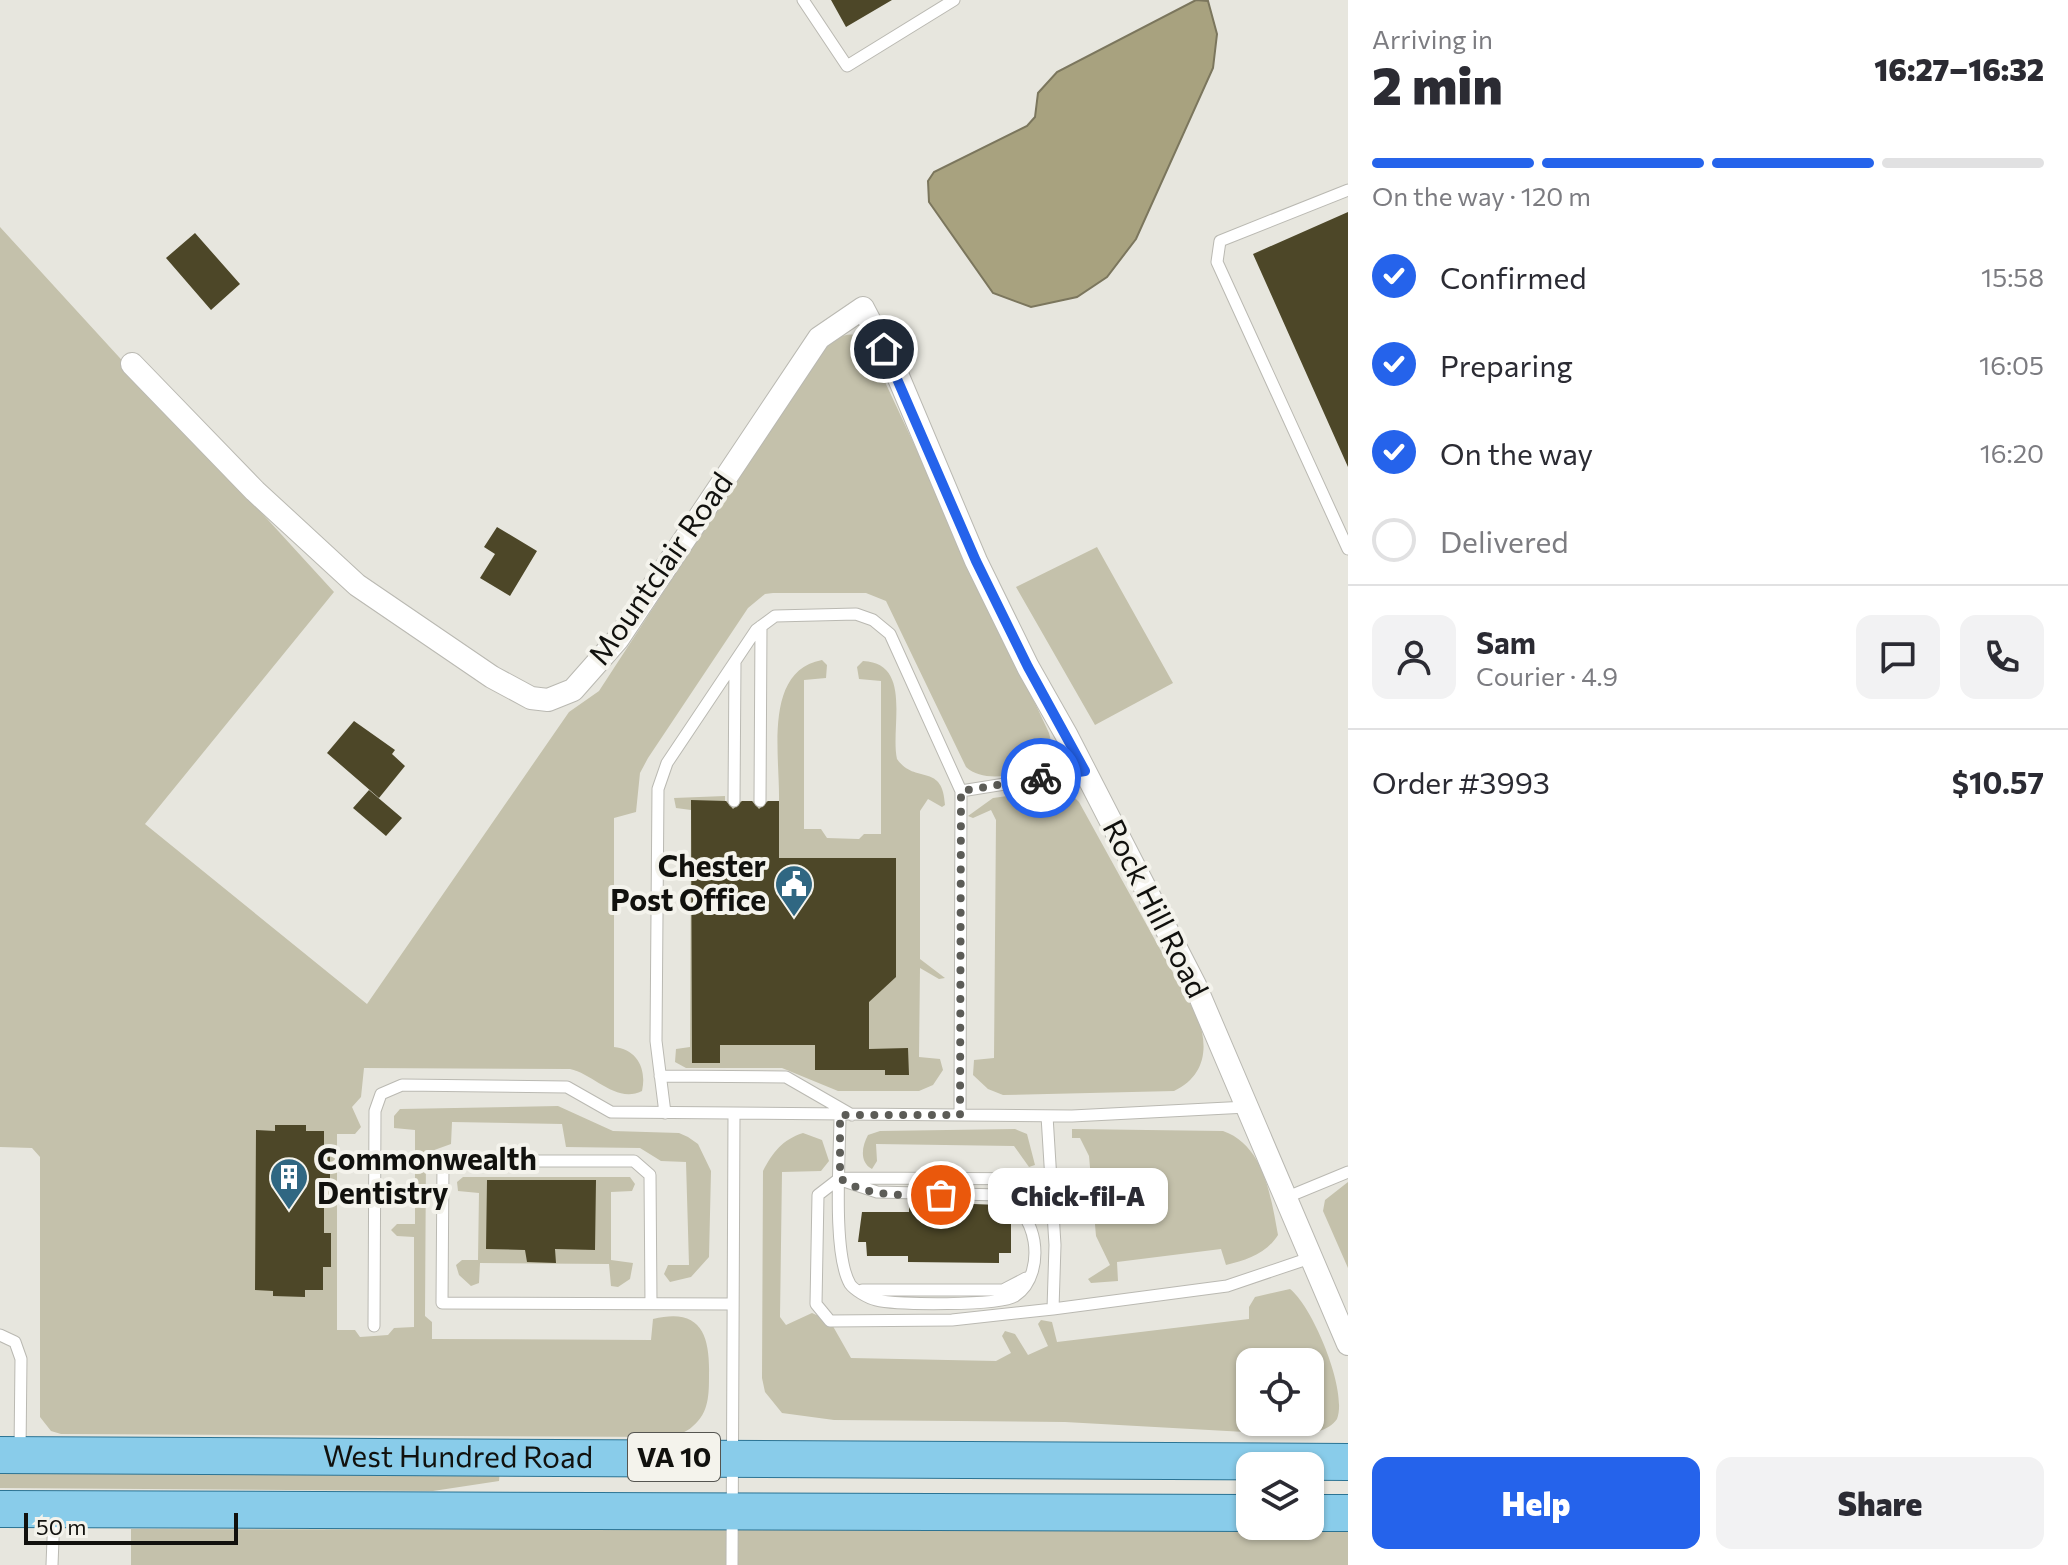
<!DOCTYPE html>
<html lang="en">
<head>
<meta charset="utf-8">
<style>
	:root { --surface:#fff; --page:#f2f2f3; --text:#2b2b33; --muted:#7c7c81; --line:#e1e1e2; --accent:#2563eb }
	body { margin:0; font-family:Commissioner,sans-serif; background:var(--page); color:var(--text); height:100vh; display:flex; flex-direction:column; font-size:30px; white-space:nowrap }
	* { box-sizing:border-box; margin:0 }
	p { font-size:26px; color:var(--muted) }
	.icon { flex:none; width:44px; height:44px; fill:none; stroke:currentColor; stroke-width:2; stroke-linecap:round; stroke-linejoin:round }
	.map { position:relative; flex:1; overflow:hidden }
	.details { display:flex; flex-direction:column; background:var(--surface); width:720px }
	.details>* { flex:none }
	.buttons { position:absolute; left:1236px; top:1348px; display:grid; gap:16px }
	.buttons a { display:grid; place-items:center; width:88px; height:88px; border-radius:16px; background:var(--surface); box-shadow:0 2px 6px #0004; font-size:40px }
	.scale { position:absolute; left:24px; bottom:20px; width:214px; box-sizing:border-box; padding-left:8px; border:4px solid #11110e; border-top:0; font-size:22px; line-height:28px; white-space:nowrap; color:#11110e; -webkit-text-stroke:6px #f4f3ec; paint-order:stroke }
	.pin { position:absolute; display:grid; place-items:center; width:68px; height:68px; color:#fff; margin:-34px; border:4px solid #fff; border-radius:50%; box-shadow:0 2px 8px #0007 }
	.courier { position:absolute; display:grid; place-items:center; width:80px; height:80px; margin:-40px; border:6px solid #2563eb; border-radius:50%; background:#fff; color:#222; box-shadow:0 2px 10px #0007 }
	.bubble { position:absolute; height:56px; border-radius:16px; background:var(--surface); box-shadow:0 2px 6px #0004; font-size:26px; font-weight:800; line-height:56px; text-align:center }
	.headline em { font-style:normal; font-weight:800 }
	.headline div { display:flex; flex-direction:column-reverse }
	.headline { display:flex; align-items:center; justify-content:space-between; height:136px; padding:0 24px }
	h1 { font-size:52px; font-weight:800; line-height:60px }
	.bar { display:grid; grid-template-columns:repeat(4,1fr); gap:12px 8px; align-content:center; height:96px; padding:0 24px }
	.bar i { height:10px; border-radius:6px; background:var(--line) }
	.bar .on { background:var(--accent) }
	.bar p { grid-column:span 4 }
	.line { display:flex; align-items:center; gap:20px; padding:0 24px; border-top:2px solid var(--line) }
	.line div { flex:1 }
	.round { display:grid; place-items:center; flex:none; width:84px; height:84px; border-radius:16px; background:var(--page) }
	ol { padding:0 24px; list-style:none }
	li { display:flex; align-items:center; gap:24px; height:88px }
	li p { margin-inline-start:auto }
	li .icon { padding:8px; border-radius:50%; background:var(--accent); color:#fff; stroke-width:4 }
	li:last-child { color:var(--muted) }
	li i { width:44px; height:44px; border:4px solid var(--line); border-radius:50% }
	.button { display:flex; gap:16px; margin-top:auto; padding:16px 24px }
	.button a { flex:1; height:92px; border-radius:16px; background:var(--accent); color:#fff; font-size:32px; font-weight:800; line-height:92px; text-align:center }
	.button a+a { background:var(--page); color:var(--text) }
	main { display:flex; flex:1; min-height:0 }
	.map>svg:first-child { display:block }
</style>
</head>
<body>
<main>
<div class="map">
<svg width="1348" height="1565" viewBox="0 0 1348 1565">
	<rect width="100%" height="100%" fill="#e7e6de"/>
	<!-- green -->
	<path fill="#c4c1ab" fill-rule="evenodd" d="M0,227L334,592L145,824L367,1004L569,712L599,691L821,350C835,338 846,330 864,337L1049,733L1053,749L1050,763C1027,772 987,786 966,767L886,601L866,593H773L765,594L748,608L648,758L640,773L636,812L614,818V1047C637,1049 647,1069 642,1091C616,1104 594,1074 570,1069L364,1068L361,1097L352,1107L361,1127L355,1134H337V1330H355L360,1337L388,1335L394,1328L414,1327V1237L397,1236L391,1230L397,1224H415V1130L394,1128V1116L400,1109L558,1106L613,1131L679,1133L688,1137L698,1144L711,1171L709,1257L691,1277L670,1282L664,1274L668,1265H689L686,1162L661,1161L640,1148L566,1147L562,1124L452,1122L451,1144L426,1153L425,1316L432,1322V1339L651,1340L653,1319C701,1307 710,1335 709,1375C709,1394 709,1413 693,1426C685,1434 675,1435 664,1437L61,1434L51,1431L40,1417V1157L32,1148L0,1147Z
		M1097,547L1173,683L1095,725L1016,587Z
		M822,660L827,665L826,678L804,680V829H821L827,838L859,839L864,834H881V681L859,679L857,667L863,661C913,663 890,728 897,759C915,785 943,762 945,805L942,807L928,799L920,811V959L945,978L939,979L920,968L919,1057L940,1059L943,1070L933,1085L919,1091H838L782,1068H686L675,1062L676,1049L690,1047L691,810L676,808L674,798L725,796V801H779C780,755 763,671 822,660Z
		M1052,790L1072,795L1079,802L1198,1018C1209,1048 1205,1076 1174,1091L1003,1095L988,1089L973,1075L974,1060L994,1058L996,820L991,810L973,818L968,816L993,798Z
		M1015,1129L1027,1134L1035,1165L1029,1167L1014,1146L876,1144L877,1161L872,1169C859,1162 862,1146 868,1135L880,1131Z
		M1072,1129L1223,1131C1264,1145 1271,1197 1278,1235C1266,1254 1247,1260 1226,1265L1221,1249L1117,1262L1118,1281L1091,1283L1088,1279L1110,1265L1096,1236L1089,1156L1080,1138H1072Z
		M803,1133L822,1140L829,1161L821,1171L782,1172L780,1317L786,1325L812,1313L830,1321L851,1358L996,1361L1011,1353L1002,1336L1005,1331L1015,1334L1028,1355L1048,1346L1038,1324L1041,1320L1052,1322L1057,1342L1249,1319V1307L1255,1297L1290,1289C1313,1307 1348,1391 1337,1419C1328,1432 1313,1432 1298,1435L1065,1422L834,1420L782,1413L765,1392L762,1378L763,1171C773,1152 782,1140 803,1133ZM1250,1362H1310V1422H1250Z
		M463,1177H630L635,1184L632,1191L611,1192V1260L633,1263L630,1279L618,1287L611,1286L609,1264L480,1263L479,1283L471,1286L459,1275L456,1265L462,1260H478L479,1193L458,1191L457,1182Z
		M1348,1182V1268L1323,1211L1325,1200Z
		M0,1466L500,1469L499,1481L433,1491L0,1488Z
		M131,1529L1348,1531V1565H131Z"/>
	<!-- water -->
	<path fill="#a8a27f" stroke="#7b765d" stroke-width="2" d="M1196,0L1208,1L1217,34L1213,68L1136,239L1107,277L1077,297L1031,307L993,293L929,202L928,181L934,172L1027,126L1035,117L1038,93L1057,72Z"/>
	<!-- building -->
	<path fill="#4d4728" d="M831,0H892L846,27Z
		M1348,212V467L1253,254Z
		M195,233L240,284L211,310L166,258Z
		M497,527L537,551L510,596L480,578L495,554L484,547Z
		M354,721L395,750L392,754L405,766L379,798L327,753Z
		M369,790L402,818L386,836L353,808Z
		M691,800L726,801L733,809L742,801H752L759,809L768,801H779V858H896V977L869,1002V1049L908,1048L909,1075H885V1070H815V1045H720V1063H692Z
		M275,1125H306V1131H324V1155H330V1189L324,1188V1233H331V1267H323V1290H305V1297L273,1296V1291L255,1290L256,1130L275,1131Z
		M487,1180H596L595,1250L555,1249L556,1263L527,1262L525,1250L486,1249Z
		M922,1202L999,1205V1217L1011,1218V1253H999V1263L908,1262V1256H867L866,1242H858L862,1212H909V1204Z"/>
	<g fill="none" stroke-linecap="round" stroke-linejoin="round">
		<!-- service casing -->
		<g stroke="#bab9b2" stroke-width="13">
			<path id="service" d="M803,0L847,66L954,0
				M1348,190L1220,241L1217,262L1348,549
				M734,801L735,662
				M760,801L761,626
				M660,1076L786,1077L852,1115
				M665,1113L656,1041L658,789L667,763L756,630L775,616L856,614L873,620L890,634L961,791
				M840,1115C840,1154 832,1253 850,1284C854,1290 868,1298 876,1300C896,1305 999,1306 1015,1296C1033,1284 1037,1260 1034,1241C1030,1219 1019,1205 999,1195L877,1192L844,1181
				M960,1115L961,791L1085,771
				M1047,1116L1055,1245L1053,1309
				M1052,1179L840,1178L818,1195L816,1304L830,1321L952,1320L1053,1309L1227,1286L1310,1258
				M1285,1198L1348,1172
				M862,1290H1003L1026,1278
				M651,1303L650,1175L634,1161H443L442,1303L733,1304
				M374,1326L375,1111L381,1094L402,1085L567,1087L611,1112L1072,1116L1247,1107
				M0,1335L15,1342L21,1359L20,1451
				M52,1565L54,1514
				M732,1565L734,1114"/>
		</g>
		<!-- minor casing -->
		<g stroke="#bab9b2" stroke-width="24">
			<path id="minor" d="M132,364L255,491L357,585L492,677L531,698L548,700L573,690L618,639L819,338L863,308L895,369L976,561L1028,667L1067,736L1195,985L1348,1344"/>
		</g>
		<!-- primary casing -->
		<g stroke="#2c7494" stroke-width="38">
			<g id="primary">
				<path id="s1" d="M0,1455L1348,1462"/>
				<path d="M0,1509L1250,1513"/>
				<path d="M1310,1513H1348"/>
			</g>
		</g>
		<!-- service -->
		<use href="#service" stroke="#fff" stroke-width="11"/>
		<!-- minor -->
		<use href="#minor" stroke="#fff" stroke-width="22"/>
		<!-- primary -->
		<use href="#primary" stroke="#89ccea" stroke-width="36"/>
	</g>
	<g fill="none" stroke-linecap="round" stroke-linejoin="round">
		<!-- done -->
		<path stroke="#5c5c57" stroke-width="8" stroke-dasharray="0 14.4" d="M941,1195C910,1195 865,1198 840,1178V1115H960L961,791L1041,778"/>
		<!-- route -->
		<path stroke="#2563eb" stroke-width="10" d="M884,349L976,561L1028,667L1085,771L1041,778"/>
	</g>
	<!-- icons -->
	<defs>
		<g id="civic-pin" transform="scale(2)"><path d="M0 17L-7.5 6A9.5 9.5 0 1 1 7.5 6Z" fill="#306782" stroke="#f4f3ec"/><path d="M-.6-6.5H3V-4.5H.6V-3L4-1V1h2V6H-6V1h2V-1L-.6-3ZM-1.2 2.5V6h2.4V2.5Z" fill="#fff"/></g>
		<g id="building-pin" transform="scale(2)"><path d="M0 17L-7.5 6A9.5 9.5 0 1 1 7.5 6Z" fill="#306782" stroke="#f4f3ec"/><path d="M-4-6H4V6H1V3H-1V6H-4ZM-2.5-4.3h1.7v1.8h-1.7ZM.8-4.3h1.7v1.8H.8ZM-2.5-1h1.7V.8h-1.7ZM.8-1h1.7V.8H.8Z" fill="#fff"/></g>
	</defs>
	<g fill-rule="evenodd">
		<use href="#civic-pin" x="794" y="884"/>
		<use href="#building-pin" x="289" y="1177"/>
	</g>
	<g text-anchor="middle" stroke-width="8" stroke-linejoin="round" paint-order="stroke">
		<!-- shield labels -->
		<rect fill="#f4f3ec" stroke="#555551" stroke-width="2" x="628" y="1433" width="92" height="48" rx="6"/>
		<g font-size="28" font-weight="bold" fill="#11110e">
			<text x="674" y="1467">VA 10</text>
		</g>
		<!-- street labels -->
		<g font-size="30" fill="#11110e" stroke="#f4f3ec">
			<text transform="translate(661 569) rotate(-55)" y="10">Mountclair Road</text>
			<text transform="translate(1155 909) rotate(63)" y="10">Rock Hill Road</text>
			<text dy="10" stroke="none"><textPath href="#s1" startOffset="458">West Hundred Road</textPath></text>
		</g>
		<!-- poi labels -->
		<g font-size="30" font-weight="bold" fill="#11110e" stroke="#f4f3ec" text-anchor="end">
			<text x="766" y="877">Chester<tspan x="766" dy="34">Post Office</tspan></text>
			<text x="317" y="1170" text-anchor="start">Commonwealth<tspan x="317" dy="34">Dentistry</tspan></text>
		</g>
	</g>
</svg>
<div class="buttons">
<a><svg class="icon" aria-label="locate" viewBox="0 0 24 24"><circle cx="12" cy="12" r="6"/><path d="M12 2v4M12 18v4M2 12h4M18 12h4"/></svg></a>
<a><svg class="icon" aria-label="layers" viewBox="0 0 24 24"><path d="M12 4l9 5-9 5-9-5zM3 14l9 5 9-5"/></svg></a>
</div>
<div class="scale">50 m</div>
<div class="pin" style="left:941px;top:1195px;background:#ea580c"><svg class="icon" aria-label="bag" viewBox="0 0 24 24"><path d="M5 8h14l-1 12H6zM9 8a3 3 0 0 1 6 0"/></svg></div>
<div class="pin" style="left:884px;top:349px;background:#1f2937"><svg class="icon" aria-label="home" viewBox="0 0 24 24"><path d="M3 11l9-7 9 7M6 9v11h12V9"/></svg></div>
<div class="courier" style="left:1041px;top:778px"><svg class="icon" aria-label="bike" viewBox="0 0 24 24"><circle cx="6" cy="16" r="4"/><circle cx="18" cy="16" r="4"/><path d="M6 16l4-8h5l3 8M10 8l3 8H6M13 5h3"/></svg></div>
<div class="bubble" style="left:988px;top:1168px;width:180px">Chick-fil-A</div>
</div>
<section class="details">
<div class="headline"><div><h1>2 min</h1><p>Arriving in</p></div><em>16:27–16:32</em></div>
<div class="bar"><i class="on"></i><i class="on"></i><i class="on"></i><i></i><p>On the way · 120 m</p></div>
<ol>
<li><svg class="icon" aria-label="check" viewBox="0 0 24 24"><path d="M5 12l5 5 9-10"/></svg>Confirmed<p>15:58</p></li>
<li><svg class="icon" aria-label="check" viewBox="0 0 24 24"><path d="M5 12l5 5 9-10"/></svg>Preparing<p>16:05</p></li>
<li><svg class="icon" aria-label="check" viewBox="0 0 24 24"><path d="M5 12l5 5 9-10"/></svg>On the way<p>16:20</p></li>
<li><i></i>Delivered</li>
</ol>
<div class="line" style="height:144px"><a class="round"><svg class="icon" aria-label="person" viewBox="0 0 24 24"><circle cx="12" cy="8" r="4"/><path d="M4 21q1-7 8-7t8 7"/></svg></a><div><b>Sam</b><p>Courier · 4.9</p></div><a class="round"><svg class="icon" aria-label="chat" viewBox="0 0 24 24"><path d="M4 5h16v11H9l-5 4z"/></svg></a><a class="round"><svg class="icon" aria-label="phone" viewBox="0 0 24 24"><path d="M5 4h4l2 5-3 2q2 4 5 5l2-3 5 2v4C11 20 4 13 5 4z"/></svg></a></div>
<div class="line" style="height:104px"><div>Order #3993</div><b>$10.57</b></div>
<div class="button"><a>Help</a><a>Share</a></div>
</section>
</main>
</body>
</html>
